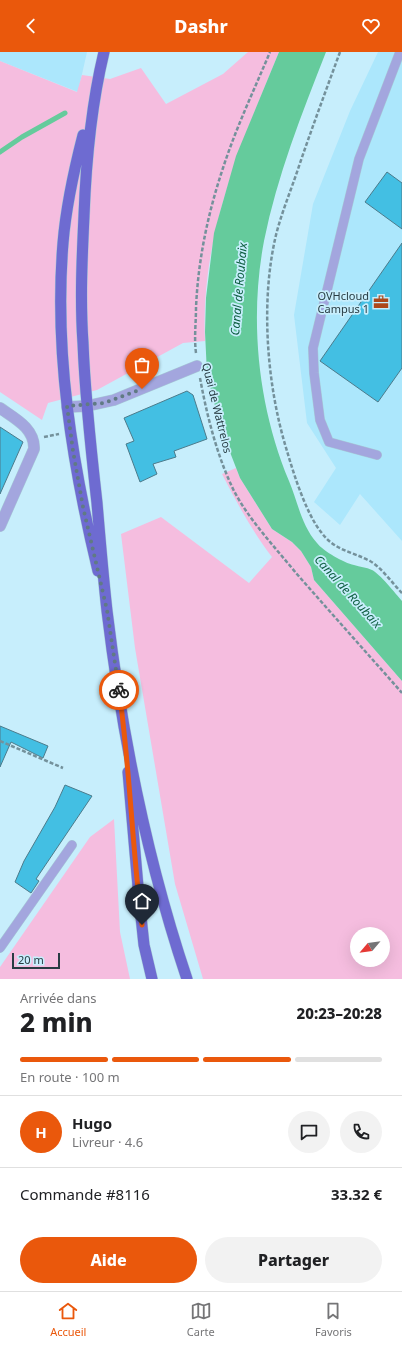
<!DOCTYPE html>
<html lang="fr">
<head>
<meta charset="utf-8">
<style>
	:root { --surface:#fff; --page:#f2f2f2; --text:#202124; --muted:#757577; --line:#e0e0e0; --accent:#ea580c }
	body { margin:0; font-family:"Noto Sans",sans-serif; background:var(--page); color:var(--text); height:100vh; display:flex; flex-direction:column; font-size:15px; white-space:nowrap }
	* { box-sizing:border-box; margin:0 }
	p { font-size:13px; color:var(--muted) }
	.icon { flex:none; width:22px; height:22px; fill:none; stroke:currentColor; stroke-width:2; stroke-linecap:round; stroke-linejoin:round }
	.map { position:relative; height:927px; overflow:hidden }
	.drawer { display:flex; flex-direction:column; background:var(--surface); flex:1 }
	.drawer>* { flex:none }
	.needle { width:26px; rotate:241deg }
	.buttons { position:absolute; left:350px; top:875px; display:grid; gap:8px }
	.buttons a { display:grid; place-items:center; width:40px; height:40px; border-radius:50%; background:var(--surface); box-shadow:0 4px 16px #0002; font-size:20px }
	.scale { position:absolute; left:12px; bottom:10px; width:48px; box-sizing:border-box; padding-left:4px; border:2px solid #283c43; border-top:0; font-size:11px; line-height:14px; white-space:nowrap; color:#283c43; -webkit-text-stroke:3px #c7eefc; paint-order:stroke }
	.pin { position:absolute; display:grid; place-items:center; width:34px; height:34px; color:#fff; margin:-41px -17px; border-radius:50% 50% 50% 0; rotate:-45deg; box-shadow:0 0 4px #0007 }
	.pin .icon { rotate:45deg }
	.courier { position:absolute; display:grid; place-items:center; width:40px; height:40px; margin:-20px; border:3px solid #ea580c; border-radius:50%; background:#fff; color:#222; box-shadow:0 1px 5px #0007 }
	.summary em { font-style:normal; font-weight:800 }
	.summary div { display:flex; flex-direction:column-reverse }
	.summary { display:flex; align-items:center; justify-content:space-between; height:68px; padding:0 20px }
	h1 { font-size:26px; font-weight:800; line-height:30px }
	.bar { display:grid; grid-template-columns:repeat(4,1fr); gap:6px 4px; align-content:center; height:48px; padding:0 20px }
	.bar i { height:5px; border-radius:3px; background:var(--line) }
	.bar .on { background:var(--accent) }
	.bar p { grid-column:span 4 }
	.line { display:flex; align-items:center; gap:10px; padding:0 20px; border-top:1px solid var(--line) }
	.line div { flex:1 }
	.round { display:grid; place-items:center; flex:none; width:42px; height:42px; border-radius:21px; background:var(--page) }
	.action { display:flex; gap:8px; margin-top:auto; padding:8px 20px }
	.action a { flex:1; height:46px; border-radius:24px; background:var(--accent); color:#fff; font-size:16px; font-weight:800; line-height:46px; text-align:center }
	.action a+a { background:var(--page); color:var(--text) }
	header { display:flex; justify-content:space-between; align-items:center; height:52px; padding:0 20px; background:var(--accent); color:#fff; font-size:18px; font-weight:800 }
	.menu { display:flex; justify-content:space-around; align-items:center; height:56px; border-top:1px solid var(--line); background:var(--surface); font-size:11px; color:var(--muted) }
	.menu a { display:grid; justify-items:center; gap:2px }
	.menu .on { color:var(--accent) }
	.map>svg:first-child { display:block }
</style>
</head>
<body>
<header><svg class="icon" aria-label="back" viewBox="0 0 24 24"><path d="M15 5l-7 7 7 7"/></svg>Dashr<svg class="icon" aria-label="heart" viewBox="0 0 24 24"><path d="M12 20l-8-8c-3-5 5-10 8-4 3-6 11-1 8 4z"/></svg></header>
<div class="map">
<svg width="402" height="927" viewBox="0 0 402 927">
	<rect width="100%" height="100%" fill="#c7eefc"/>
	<!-- built -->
	<path fill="#ace7fc" d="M0,0H87L78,40L0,9Z
		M378,0H402V489L360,442L340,473L314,450L336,416L307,371L294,263L313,152L350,59Z"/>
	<!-- green -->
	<path fill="#f5bddf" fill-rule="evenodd" d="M248,0H279C240,95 200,185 205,289L183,291L97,338L48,351L42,368L0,340V9L77,40L82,23L110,27L141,16L166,52L223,22Z
		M236,416L240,426L272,477L292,490L301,499L311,515L314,528L402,629V927H203L175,832L135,596L121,482L161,465L249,531L272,505C252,479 237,451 222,422ZM357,882H383V908H357Z
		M114,767L120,880L130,927H0V915L90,785Z"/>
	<!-- water -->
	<path fill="#65cb9c" d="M279,0H326C302,61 277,124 264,189C249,268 258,355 289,429C298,450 301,473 317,491C323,499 344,511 354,513C360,515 366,515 372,518C379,521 396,542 402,549V629L314,528L311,515L301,499L292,490L272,477L240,426L228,395L217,362L207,322L205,280L206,246L214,181L236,104Z"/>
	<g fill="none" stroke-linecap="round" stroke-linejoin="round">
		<!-- stream -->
		<path stroke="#65cb9c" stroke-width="5" d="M0,100L22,85L65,61"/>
	</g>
	<!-- building -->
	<path fill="#43bfe3" stroke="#4c7b8b" d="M387,120L402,131V177L365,150Z
		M402,191V316L378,350L320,309Z
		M187,339L193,343L207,387L174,399L176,405L153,412L157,422L140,430L126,392L134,389L124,366Z
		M0,375L23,390L0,442Z
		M0,674L48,694L43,706L11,690L0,715Z
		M65,733L92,744L36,827L39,829L31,841L15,830L24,809L55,755Z"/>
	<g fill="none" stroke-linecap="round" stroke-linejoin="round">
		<!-- service casing -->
		<g stroke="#a7cad7" stroke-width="10">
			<path id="service" d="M377,403L329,390L320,368L314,321L313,296L359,107L400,0
				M0,896L72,793"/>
		</g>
		<!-- minor casing -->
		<g stroke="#a7cad7" stroke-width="12">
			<path id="minor" d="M67,355L87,354L114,348L197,314
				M0,356C14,366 35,376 34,397L0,474"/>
		</g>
		<!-- primary casing -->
		<g stroke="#a7cad7" stroke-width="12">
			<path id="primary" d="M104,0C91,54 86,108 84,164C82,206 80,249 83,291C85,344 91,398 97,451C100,487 103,523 107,559C122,683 147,808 187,927
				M83,83C74,118 66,154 63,191C54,301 72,411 98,519
				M128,720L139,846L144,893L152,927"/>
		</g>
		<!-- path -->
		<path stroke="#74919b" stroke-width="2.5" stroke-dasharray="4 2" stroke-linecap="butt" d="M340,0C325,41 310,81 296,123C289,143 281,163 276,183C260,250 267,335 287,399C294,423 306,461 321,480C335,499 351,499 370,509C382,516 392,531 402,541
			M196,301C194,286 196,271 196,256C198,208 208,161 223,116C236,76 254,38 270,0
			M200,326C207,364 217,404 234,439C250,469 274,494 296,521C331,561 367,601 402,641
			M44,385L59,382
			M0,689L63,716"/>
		<!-- service -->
		<use href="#service" stroke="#a3a6de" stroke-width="9"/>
		<!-- minor -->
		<use href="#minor" stroke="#a3a6de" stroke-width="11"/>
		<!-- primary -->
		<use href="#primary" stroke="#6e6bd1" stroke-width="11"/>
	</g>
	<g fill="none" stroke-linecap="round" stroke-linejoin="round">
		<!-- done -->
		<path stroke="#607a84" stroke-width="4" stroke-dasharray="0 7.2" d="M119,638L107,558L83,455L73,399L67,354L104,351L142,337"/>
		<!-- route -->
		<path stroke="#ea580c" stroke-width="5" d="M119,638C130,716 132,795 142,873"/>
	</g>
	<!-- icons -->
	<defs>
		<g id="office-bare" transform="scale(1.2)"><path d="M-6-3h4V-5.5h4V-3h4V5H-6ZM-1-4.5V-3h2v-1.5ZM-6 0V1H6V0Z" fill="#ad481a" stroke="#c7eefc" stroke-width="2.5" paint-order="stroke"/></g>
	</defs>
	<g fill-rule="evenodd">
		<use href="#office-bare" x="381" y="250"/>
	</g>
	<g text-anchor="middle" stroke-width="3.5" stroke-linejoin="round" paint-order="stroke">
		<!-- poi labels -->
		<g font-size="11" fill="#283c43" stroke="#c7eefc" text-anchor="end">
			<text x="369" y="248">OVHcloud<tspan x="369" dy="13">Campus 1</tspan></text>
		</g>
		<!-- street labels -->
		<g font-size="11" fill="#283c43" stroke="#c7eefc">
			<text transform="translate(217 356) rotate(76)" y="4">Quai de Wattrelos</text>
		</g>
		<!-- water labels -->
		<g font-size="12" font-style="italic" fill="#0e5e40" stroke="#c7eefc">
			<text transform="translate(239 237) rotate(-85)" y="4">Canal de Roubaix</text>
			<text transform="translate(348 540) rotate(48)" y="4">Canal de Roubaix</text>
		</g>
	</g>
</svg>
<div class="buttons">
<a><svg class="needle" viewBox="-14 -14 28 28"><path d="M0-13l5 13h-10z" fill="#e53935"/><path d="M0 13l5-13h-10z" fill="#757577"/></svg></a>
</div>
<div class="scale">20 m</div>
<div class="pin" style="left:142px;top:337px;background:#ea580c"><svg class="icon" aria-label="bag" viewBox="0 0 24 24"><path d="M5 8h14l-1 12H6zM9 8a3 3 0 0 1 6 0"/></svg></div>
<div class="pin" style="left:142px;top:873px;background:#1f2937"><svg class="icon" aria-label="home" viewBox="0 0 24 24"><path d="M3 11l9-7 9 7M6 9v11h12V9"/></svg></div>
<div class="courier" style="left:119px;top:638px"><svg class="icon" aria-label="bike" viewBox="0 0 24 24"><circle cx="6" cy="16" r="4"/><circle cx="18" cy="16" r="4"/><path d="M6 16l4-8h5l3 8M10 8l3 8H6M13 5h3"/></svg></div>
</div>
<section class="drawer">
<div class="summary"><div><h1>2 min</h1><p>Arrivée dans</p></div><em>20:23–20:28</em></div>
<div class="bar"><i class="on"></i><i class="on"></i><i class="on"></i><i></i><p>En route · 100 m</p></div>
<div class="line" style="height:72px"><b class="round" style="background:var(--accent);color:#fff">H</b><div><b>Hugo</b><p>Livreur · 4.6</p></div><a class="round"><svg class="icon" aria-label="chat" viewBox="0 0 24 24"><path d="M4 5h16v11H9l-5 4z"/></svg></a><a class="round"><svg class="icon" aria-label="phone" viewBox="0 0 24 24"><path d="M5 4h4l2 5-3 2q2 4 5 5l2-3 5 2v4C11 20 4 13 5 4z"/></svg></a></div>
<div class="line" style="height:52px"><div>Commande #8116</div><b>33.32 €</b></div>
<div class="action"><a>Aide</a><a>Partager</a></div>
</section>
<nav class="menu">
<a class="on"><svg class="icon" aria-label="home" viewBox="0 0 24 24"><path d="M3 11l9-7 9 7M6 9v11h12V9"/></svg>Accueil</a>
<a><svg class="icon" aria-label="map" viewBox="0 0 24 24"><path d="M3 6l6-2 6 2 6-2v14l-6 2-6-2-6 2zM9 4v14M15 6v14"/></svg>Carte</a>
<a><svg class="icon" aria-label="saved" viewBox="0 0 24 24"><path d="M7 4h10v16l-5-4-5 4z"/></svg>Favoris</a>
</nav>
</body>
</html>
